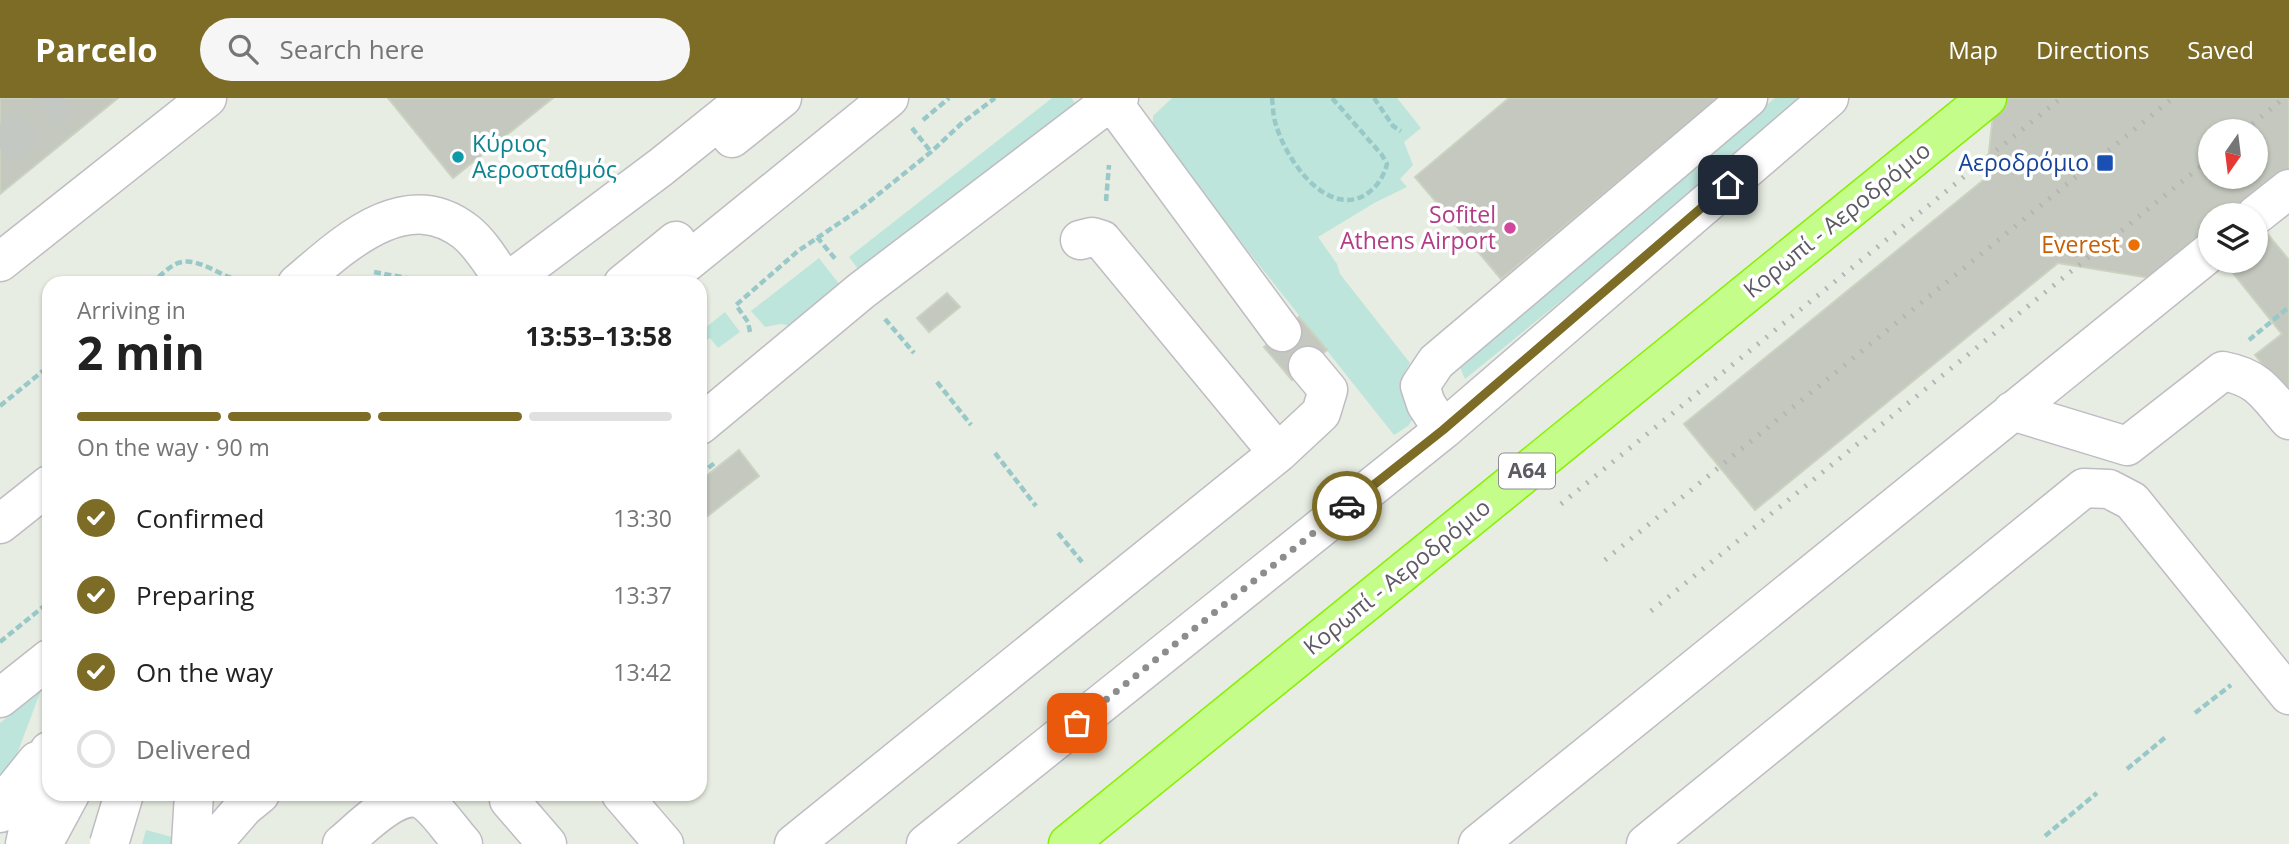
<!DOCTYPE html>
<html lang="en">
<head>
<meta charset="utf-8">
<style>
	:root { --surface:#fff; --page:#f6f6f6; --text:#222; --muted:#767676; --line:#e0e0e0; --accent:#7c6c26 }
	body { margin:0; font-family:"Open Sans",sans-serif; background:var(--page); color:var(--text); height:100vh; display:flex; flex-direction:column; font-size:26px; white-space:nowrap }
	* { box-sizing:border-box; margin:0 }
	p { font-size:23px; color:var(--muted) }
	.icon { flex:none; width:38px; height:38px; fill:none; stroke:currentColor; stroke-width:2; stroke-linecap:round; stroke-linejoin:round }
	.map { position:relative; flex:1; overflow:hidden }
	.side { position:absolute; left:42px; top:178px; width:665px; height:525px; display:flex; flex-direction:column; background:var(--surface); border-radius:21px; box-shadow:0 2px 5px #0004 }
	.side>* { flex:none }
	.needle { width:46px; rotate:194deg }
	.fabs { position:absolute; left:2198px; top:21px; display:grid; gap:14px }
	.fabs a { display:grid; place-items:center; width:70px; height:70px; border-radius:50%; background:var(--surface); box-shadow:0 2px 5px #0004; font-size:35px }
	.pin { position:absolute; display:grid; place-items:center; width:60px; height:60px; color:#fff; margin:-30px; border-radius:14px; box-shadow:0 4px 10px #0006 }
	.courier { position:absolute; display:grid; place-items:center; width:70px; height:70px; margin:-35px; border:5px solid #7c6c26; border-radius:50%; background:#fff; color:#222; box-shadow:0 2px 9px #0007 }
	.summary em { font-style:normal; font-weight:700 }
	.summary div { display:flex; flex-direction:column-reverse }
	.summary { display:flex; align-items:center; justify-content:space-between; height:119px; padding:0 35px }
	h1 { font-size:46px; font-weight:700; line-height:52px }
	.bar { display:grid; grid-template-columns:repeat(4,1fr); gap:10px 7px; align-content:center; height:84px; padding:0 35px }
	.bar i { height:9px; border-radius:5px; background:var(--line) }
	.bar .on { background:var(--accent) }
	.bar p { grid-column:span 4 }
	ol { padding:0 35px; list-style:none }
	li { display:flex; align-items:center; gap:21px; height:77px }
	li p { margin-inline-start:auto }
	li .icon { padding:7px; border-radius:50%; background:var(--accent); color:#fff; stroke-width:4 }
	li:last-child { color:var(--muted) }
	li i { width:38px; height:38px; border:4px solid var(--line); border-radius:50% }
	header { display:flex; align-items:center; gap:42px; box-sizing:border-box; height:98px; padding:0 35px; background:var(--accent); color:#fff }
	header strong { font-size:33px }
	nav { display:flex; gap:38px; margin-inline-start:auto; font-size:24px }
	.search { width:490px; height:63px; background:var(--page); display:flex; align-items:center; gap:18px; box-sizing:border-box; padding:0 24px; border-radius:38px; color:var(--muted); font-size:26px }
	.map>svg:first-child { display:block }
</style>
</head>
<body>
<header>
<strong>Parcelo</strong>
<div class="search"><svg class="icon" aria-label="search" viewBox="0 0 24 24"><circle cx="10" cy="10" r="6"/><path d="M15 15l6 6"/></svg>Search here</div>
<nav><a>Map</a><a>Directions</a><a>Saved</a></nav>
</header>
<div class="map">
<svg width="2289" height="746" viewBox="0 0 2289 746">
	<rect width="100%" height="100%" fill="#e7ede2"/>
	<!-- green -->
	<path fill="#bee5db" d="M1052,0H1071L1079,10L864,179L849,159Z
		M1172,0H1397L1421,30L1404,44L1413,67L1400,81L1407,89L1376,104L1318,139L1337,166L1340,176L1410,265C1395,288 1405,296 1414,319L1408,328L1394,337L1160,42L1153,32V18Z
		M1775,0H1811L1465,281L1459,267L1465,255Z
		M819,160L843,191L799,229L781,226L765,229L751,213Z
		M725,214L740,234L718,250L710,240L700,247V234Z
		M41,592L17,656L0,686V625Z
		M146,732L172,739L173,746H142Z"/>
	<!-- building -->
	<path fill="#c4c8be" stroke="#cad2c0" stroke-width="2" fill-rule="evenodd" d="M0,0H118L0,96Z
		M388,0H553L453,80Z
		M1509,0H1719L1501,181L1415,79Z
		M1995,0H2289V114L2256,141V117H2210V163H2227L2193,187L2058,165L1755,412L1684,326L1986,80ZM2210,33H2256V79H2210Z
		M2265,133L2289,162V299L2255,257L2282,236L2225,165L2256,163V141Z
		M947,195L960,209L929,234L917,220Z
		M1299,219L1327,252L1292,282L1264,249Z
		M739,352L759,378L700,424V383Z"/>
	<g fill="none" stroke-linecap="round" stroke-linejoin="round">
		<!-- minor-tunnel -->
		<path stroke="#c4c8c2" stroke-width="38" stroke-dasharray="38 19" stroke-linecap="butt" d="M0,51L63,0"/>
		<!-- minor casing -->
		<g stroke="#bfbcc3" stroke-width="41">
			<path id="minor" d="M1113,5L1282,234
				M732,40L782,0
				M2256,117L2289,91
				M0,164L207,0
				M297,186C342,148 405,86 466,134C483,148 493,168 506,185
				M505,186L661,69L747,0
				M623,186L676,143
				M660,186L889,0
				M2012,313L2127,348L2223,273C2259,280 2266,295 2289,322
				M700,327L861,193L1095,15L1119,0
				M1443,332L1426,306L1420,288L1436,264L1748,0
				M1278,355L1321,315L1328,292L1308,268
				M0,426L49,387
				M0,600L49,561
				M621,696L664,746
				M509,702L547,746
				M0,715L12,694L37,663
				M25,746L41,672L49,653
				M43,746L70,696
				M191,746L194,696
				M212,746L244,709L260,696
				M342,746C361,731 401,686 426,704C440,715 451,733 463,746
				M794,746L1278,355L1102,142L1092,139L1080,142
				M926,746L1443,332L1829,0
				M1478,746L2210,154
				M1646,746L2084,390L2109,391L2132,403L2289,597"/>
		</g>
		<!-- highway casing -->
		<g stroke="#89ef00" stroke-width="41">
			<path id="highway" d="M1068,746L1987,0"/>
		</g>
		<!-- path -->
		<path stroke="#99c8c9" stroke-width="4.5" stroke-dasharray="7 3.5" stroke-linecap="butt" d="M1272,0C1273,9 1273,18 1276,27C1285,58 1319,110 1356,101C1372,96 1383,82 1387,66L1382,57L1332,0
			M1374,0L1393,28L1401,33
			M923,22L949,0
			M912,30L931,54
			M1106,103L1109,67
			M817,139L837,163
			M374,174L407,180L415,186
			M151,186C159,179 168,169 178,165C204,156 233,193 258,181
			M885,221L914,255
			M750,234L748,224L736,207L798,153L860,111L931,54L962,25L995,0
			M2249,242L2289,209
			M937,284L971,327
			M0,308L49,268
			M995,355L1036,408
			M700,376L716,364
			M1058,435L1082,464
			M0,544L49,504
			M2195,615L2231,587
			M2127,671L2167,638
			M2045,738L2097,695"/>
		<!-- minor -->
		<use href="#minor" stroke="#fff" stroke-width="38"/>
		<!-- highway -->
		<use href="#highway" stroke="#c4fd89" stroke-width="38"/>
		<!-- rail -->
		<path stroke="#b6b5b6" stroke-width="5" stroke-dasharray="2 9" stroke-linecap="butt" d="M2244,33L2284,0
			M1561,406L2061,0
			M1605,462L2173,0
			M1651,513L2210,61"/>
		<!-- minor-bridge casing -->
		<g stroke="#bfbcc3" stroke-width="41" stroke-linecap="butt">
			<path id="minor-bridge" d="M109,746L124,696"/>
		</g>
		<!-- minor-bridge -->
		<use href="#minor-bridge" stroke="#fff" stroke-width="38"/>
	</g>
	<g fill="none" stroke-linecap="round" stroke-linejoin="round">
		<!-- done -->
		<path stroke="#8d8d8f" stroke-width="7" stroke-dasharray="0 12.6" d="M1077,625L1347,408"/>
		<!-- route -->
		<path stroke="#7c6c26" stroke-width="9" d="M1347,408L1443,332L1728,87"/>
	</g>
	<!-- markers -->
	<circle fill="#0f9aa8" stroke="#fff" stroke-width="2.5" cx="458" cy="59" r="7"/>
	<rect fill="#1a4fb4" stroke="#fff" stroke-width="2.5" x="2096" y="56" width="18" height="18" rx="3.5"/>
	<circle fill="#d1479c" stroke="#fff" stroke-width="2.5" cx="1510" cy="130" r="7"/>
	<circle fill="#e8710a" stroke="#fff" stroke-width="2.5" cx="2134" cy="147" r="7"/>
	<g text-anchor="middle" stroke-width="7" stroke-linejoin="round" paint-order="stroke">
		<!-- shield labels -->
		<rect fill="#fff" stroke="#8e8c92" stroke-width="2" x="1499" y="355.5" width="56" height="35" rx="5"/>
		<g font-size="21" font-weight="bold" fill="#5d5a63">
			<text x="1527" y="380">Α64</text>
		</g>
		<!-- culture labels -->
		<g font-size="23" fill="#0d838f" stroke="#fff" text-anchor="start">
			<text x="472" y="54">Κύριος<tspan x="472" dy="26">Αεροσταθμός</tspan></text>
		</g>
		<!-- transit labels -->
		<g font-size="23" fill="#164399" stroke="#fff" text-anchor="end">
			<text x="2089" y="73">Αεροδρόμιο</text>
		</g>
		<!-- hotel labels -->
		<g font-size="23" fill="#b23c85" stroke="#fff" text-anchor="end">
			<text x="1496" y="125">Sofitel<tspan x="1496" dy="26">Athens Airport</tspan></text>
		</g>
		<!-- street labels -->
		<g font-size="23" fill="#5d5a63" stroke="#fff">
			<text transform="translate(1837 122) rotate(-39)" y="8">Κορωπί - Αεροδρόμιο</text>
			<text transform="translate(1397 479) rotate(-39)" y="8">Κορωπί - Αεροδρόμιο</text>
		</g>
		<!-- food labels -->
		<g font-size="23" fill="#c56008" stroke="#fff" text-anchor="end">
			<text x="2120" y="155">Everest</text>
		</g>
	</g>
</svg>
<div class="fabs">
<a><svg class="needle" viewBox="-14 -14 28 28"><path d="M0-13l5 13h-10z" fill="#e53935"/><path d="M0 13l5-13h-10z" fill="#767676"/></svg></a>
<a><svg class="icon" aria-label="layers" viewBox="0 0 24 24"><path d="M12 4l9 5-9 5-9-5zM3 14l9 5 9-5"/></svg></a>
</div>
<div class="pin" style="left:1077px;top:625px;background:#ea580c"><svg class="icon" aria-label="bag" viewBox="0 0 24 24"><path d="M5 8h14l-1 12H6zM9 8a3 3 0 0 1 6 0"/></svg></div>
<div class="pin" style="left:1728px;top:87px;background:#1f2937"><svg class="icon" aria-label="home" viewBox="0 0 24 24"><path d="M3 11l9-7 9 7M6 9v11h12V9"/></svg></div>
<div class="courier" style="left:1347px;top:408px"><svg class="icon" aria-label="car" viewBox="0 0 24 24"><path d="M5 17H2v-5l4-1 3-4h7l3 4 3 1v5h-3M9 17h6M6 11h13"/><circle cx="7" cy="17" r="2"/><circle cx="17" cy="17" r="2"/></svg></div>
<section class="side">
<div class="summary"><div><h1>2 min</h1><p>Arriving in</p></div><em>13:53–13:58</em></div>
<div class="bar"><i class="on"></i><i class="on"></i><i class="on"></i><i></i><p>On the way · 90 m</p></div>
<ol>
<li><svg class="icon" aria-label="check" viewBox="0 0 24 24"><path d="M5 12l5 5 9-10"/></svg>Confirmed<p>13:30</p></li>
<li><svg class="icon" aria-label="check" viewBox="0 0 24 24"><path d="M5 12l5 5 9-10"/></svg>Preparing<p>13:37</p></li>
<li><svg class="icon" aria-label="check" viewBox="0 0 24 24"><path d="M5 12l5 5 9-10"/></svg>On the way<p>13:42</p></li>
<li><i></i>Delivered</li>
</ol>
</section>
</div>
</body>
</html>
